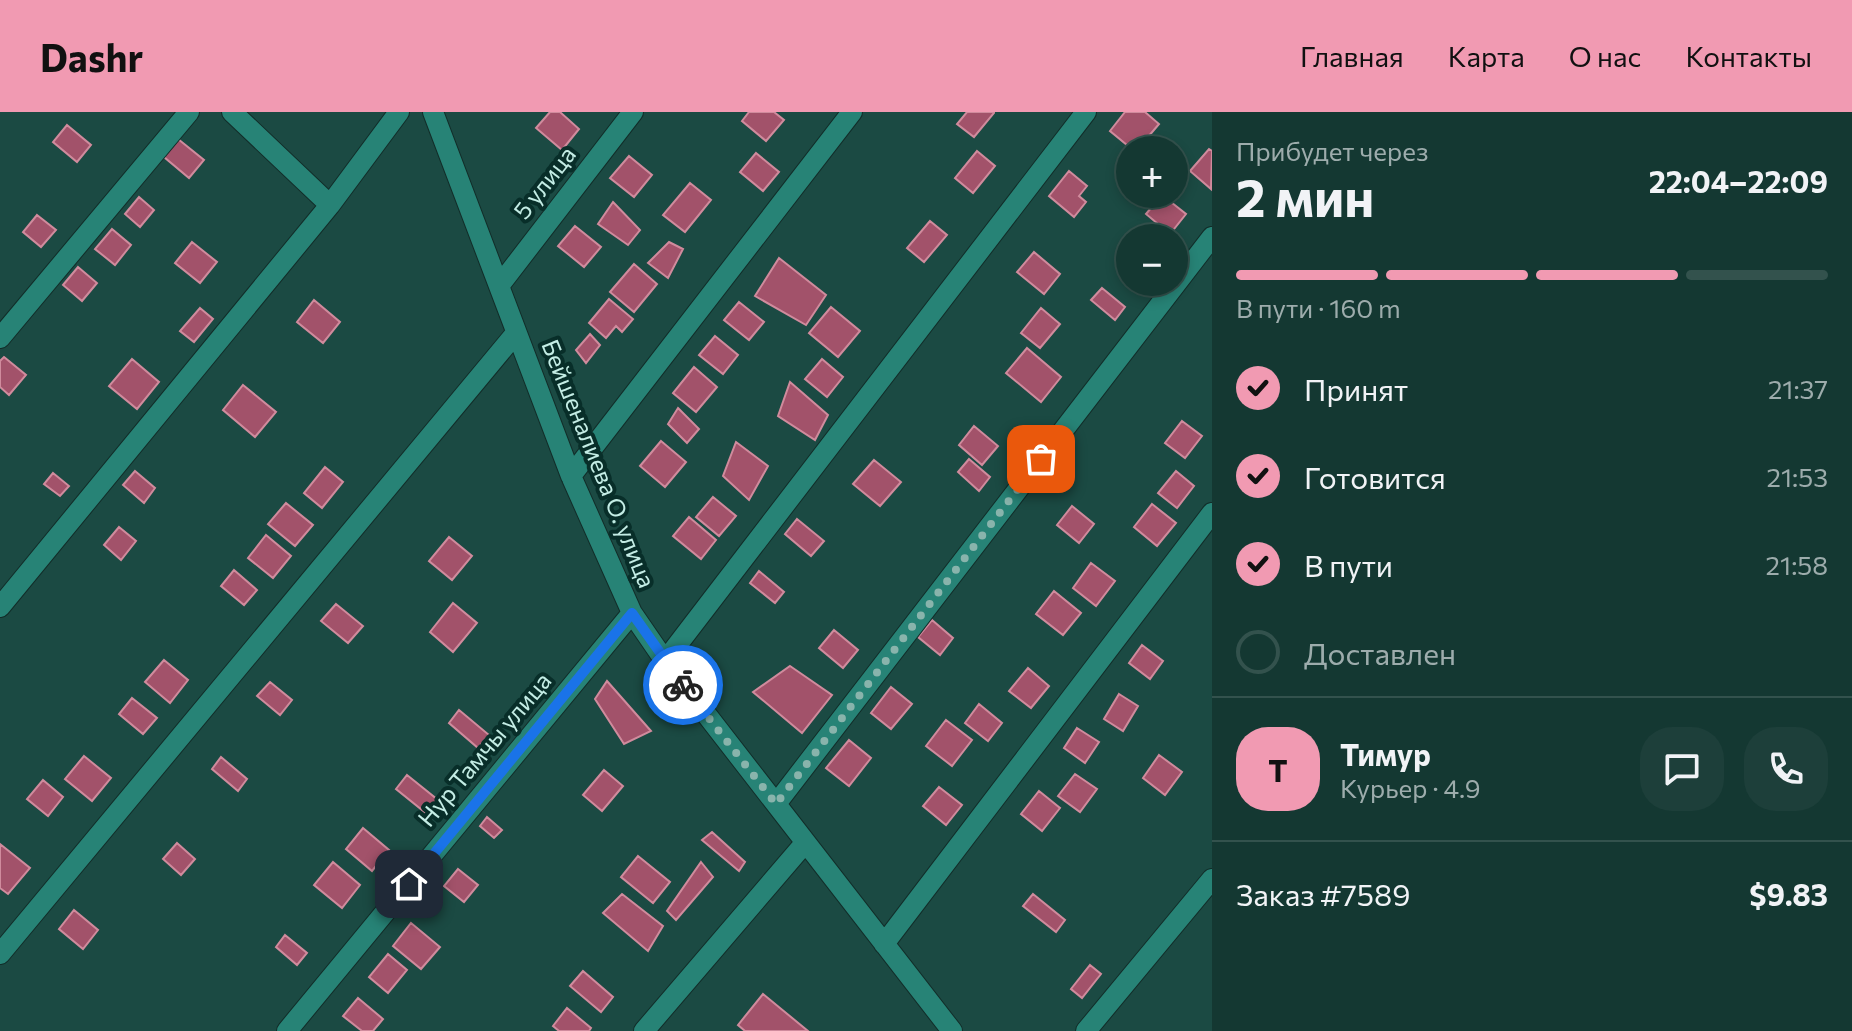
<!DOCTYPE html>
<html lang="ru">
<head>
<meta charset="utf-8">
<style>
	:root { --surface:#143832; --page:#1d3f3a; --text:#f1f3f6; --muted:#9dacac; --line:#33524d; --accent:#f19ab2 }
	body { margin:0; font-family:Commissioner,sans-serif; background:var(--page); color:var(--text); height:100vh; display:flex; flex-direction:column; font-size:30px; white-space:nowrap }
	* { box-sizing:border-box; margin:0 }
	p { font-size:26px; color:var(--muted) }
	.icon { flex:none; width:44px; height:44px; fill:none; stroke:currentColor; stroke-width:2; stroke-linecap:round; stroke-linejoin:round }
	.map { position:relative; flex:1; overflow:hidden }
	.side { display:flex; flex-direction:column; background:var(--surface); width:640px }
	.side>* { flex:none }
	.controls { position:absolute; left:1116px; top:24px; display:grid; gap:16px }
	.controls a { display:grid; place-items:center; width:72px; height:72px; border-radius:50%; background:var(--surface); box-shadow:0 4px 12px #0003,0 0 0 2px var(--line); font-size:40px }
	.pin { position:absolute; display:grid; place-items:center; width:68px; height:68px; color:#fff; margin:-34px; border-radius:16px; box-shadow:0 4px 12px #0006 }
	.courier { position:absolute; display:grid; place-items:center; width:80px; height:80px; margin:-40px; border:6px solid #1a73e8; border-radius:50%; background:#fff; color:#222; box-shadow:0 2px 10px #0007 }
	.headline em { font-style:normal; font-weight:700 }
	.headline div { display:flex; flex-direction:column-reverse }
	.headline { display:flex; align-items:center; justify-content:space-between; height:136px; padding:0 24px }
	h1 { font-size:52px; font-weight:700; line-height:60px }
	.bar { display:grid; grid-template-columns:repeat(4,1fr); gap:12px 8px; align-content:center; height:96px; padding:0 24px }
	.bar i { height:10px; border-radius:6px; background:var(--line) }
	.bar .on { background:var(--accent) }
	.bar p { grid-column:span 4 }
	.line { display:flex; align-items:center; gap:20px; padding:0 24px; border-top:2px solid var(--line) }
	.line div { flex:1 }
	.round { display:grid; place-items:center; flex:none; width:84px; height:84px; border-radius:32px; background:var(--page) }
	ol { padding:0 24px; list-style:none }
	li { display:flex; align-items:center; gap:24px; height:88px }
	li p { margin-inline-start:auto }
	li .icon { padding:8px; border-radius:50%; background:var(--accent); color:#111; stroke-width:4 }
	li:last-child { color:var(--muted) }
	li i { width:44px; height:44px; border:4px solid var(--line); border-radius:50% }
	header { display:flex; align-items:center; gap:48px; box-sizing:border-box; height:112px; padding:0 40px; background:var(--accent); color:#111 }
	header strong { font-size:38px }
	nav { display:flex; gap:44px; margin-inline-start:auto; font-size:28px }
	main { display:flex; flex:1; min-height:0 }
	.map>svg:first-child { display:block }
</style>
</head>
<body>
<header>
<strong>Dashr</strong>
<nav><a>Главная</a><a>Карта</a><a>О нас</a><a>Контакты</a></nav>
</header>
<main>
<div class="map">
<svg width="1212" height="919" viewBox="0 0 1212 919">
	<rect width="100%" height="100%" fill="#1b4a43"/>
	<!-- building -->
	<path fill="#a2526a" stroke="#d08b9d" stroke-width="2" d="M550,0H560L579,17L562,38L536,16Z
		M749,0H774L784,8L766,29L742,9Z
		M967,0H994V1L974,25L957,12Z
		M1125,0H1145L1159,12L1137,38H1133L1110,19Z
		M67,13L91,33L77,50L53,30Z
		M178,27L204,48L189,66L164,45Z
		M1209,37L1212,39L1211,77L1190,59Z
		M977,39L995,54L973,81L955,66Z
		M756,41L779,60L763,79L740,60Z
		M629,44L652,63L634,85L610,66Z
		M1069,59L1087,74L1079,84L1086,90L1074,105L1049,84Z
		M690,71L711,88L685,120L663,103Z
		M1162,83L1186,102L1170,122L1146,102Z
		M139,85L154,98L140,115L125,102Z
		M613,90L640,118L628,133L598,112Z
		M37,103L56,118L41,135L23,120Z
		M930,109L947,123L924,150L907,136Z
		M575,114L601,135L584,155L558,134Z
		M112,117L131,133L115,153L95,137Z
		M192,130L217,150L200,171L175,151Z
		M669,130L683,137L668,166L648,151Z
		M1034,140L1060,162L1044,182L1017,160Z
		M779,146L826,183L806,213L755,184Z
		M634,152L657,172L634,200L610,180Z
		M78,155L97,171L82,189L63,173Z
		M1102,176L1125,195L1115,208L1091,188Z
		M609,187L633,207L622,220L616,214L606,226L589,211Z
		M314,188L340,210L323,231L297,210Z
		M739,190L764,210L749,228L724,208Z
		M831,195L860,219L838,245L809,221Z
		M200,196L213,207L194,230L180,219Z
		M1041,196L1060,212L1040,236L1021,221Z
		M590,222L600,233L586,251L576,238Z
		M715,224L738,243L723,262L699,243Z
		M1027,236L1061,265L1041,290L1006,261Z
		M4,245L26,263L9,283L0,275V249Z
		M132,247L159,270L137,297L109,274Z
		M822,247L843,265L827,285L805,267Z
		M694,255L717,275L696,300L673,281Z
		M790,270L828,303L815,328L778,304Z
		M243,273L276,300L255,325L223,298Z
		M678,296L699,317L687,331L668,312Z
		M1182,309L1202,324L1185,346L1165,331Z
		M974,314L998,334L982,353L959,333Z
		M661,329L686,350L665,375L640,354Z
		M736,330L768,354L749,388L723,364Z
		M969,347L990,365L979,379L958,360Z
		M874,348L901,370L880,394L853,372Z
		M325,355L343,370L322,396L304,381Z
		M135,359L155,376L144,391L123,373Z
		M1176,359L1194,374L1177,396L1158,381Z
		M53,361L69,374L60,384L44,372Z
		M713,385L736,404L719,424L696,405Z
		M286,391L313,413L295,434L268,412Z
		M1152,392L1176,411L1157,434L1134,415Z
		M1072,394L1094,412L1079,431L1057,413Z
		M689,405L716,428L701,447L673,424Z
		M797,407L824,429L811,444L785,422Z
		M119,415L136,429L121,448L104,433Z
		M266,423L291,444L273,466L248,446Z
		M449,425L472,444L452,468L429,449Z
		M1091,451L1115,469L1096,494L1073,476Z
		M234,458L257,478L244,493L221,474Z
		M759,459L784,480L775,491L750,471Z
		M1054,479L1081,501L1063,523L1036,502Z
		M453,491L477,511L453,540L430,520Z
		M336,492L363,514L348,531L321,509Z
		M932,508L953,526L940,543L918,525Z
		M834,518L858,538L843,556L819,536Z
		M1142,533L1163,549L1150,567L1129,551Z
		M164,548L188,568L170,591L145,570Z
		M790,554L832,583L802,621L753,580Z
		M1028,556L1049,574L1031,596L1009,579Z
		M607,569L651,619L624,632L595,587Z
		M270,570L292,588L280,603L257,584Z
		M891,575L912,592L891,617L871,601Z
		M1119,582L1138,594L1123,619L1104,607Z
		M132,586L157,606L143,622L119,602Z
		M979,592L1002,611L988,629L965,611Z
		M459,598L489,623L478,636L449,611Z
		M946,608L972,628L952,654L926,634Z
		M1077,616L1099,630L1085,651L1064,636Z
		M849,628L871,646L849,674L826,656Z
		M1159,643L1182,660L1165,683L1143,666Z
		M84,644L111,666L92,689L65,667Z
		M221,645L247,667L238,679L212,657Z
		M604,658L623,674L602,699L583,683Z
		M1075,662L1097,677L1080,700L1058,684Z
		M407,663L443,692L432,706L396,677Z
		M43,668L63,685L48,704L27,687Z
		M939,675L962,693L946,713L923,694Z
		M1039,679L1060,696L1042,719L1021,702Z
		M487,705L502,718L494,726L480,714Z
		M363,716L389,738L372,759L346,737Z
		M712,720L745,750L739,759L702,728Z
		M177,731L195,747L181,763L163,747Z
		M0,732L30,756L8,782L0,776Z
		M638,744L670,770L653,791L621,765Z
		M333,750L360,773L342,796L314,773Z
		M701,750L713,765L676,808L667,799Z
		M458,757L478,773L464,790L444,774Z
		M622,782L663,814L648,839L603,801Z
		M1033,782L1065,808L1056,820L1023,794Z
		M74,798L98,818L83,837L59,817Z
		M411,811L440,835L421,857L393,834Z
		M285,823L307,841L297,853L276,835Z
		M388,842L407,858L388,881L369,865Z
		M1090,853L1101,862L1082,886L1071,877Z
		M583,859L613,885L601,900L570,874Z
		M763,882L808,919H745L738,913Z
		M358,886L383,907L373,919H362L343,904Z
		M567,896L591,916L589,919H559L553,914Z"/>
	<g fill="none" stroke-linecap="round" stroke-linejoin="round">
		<!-- street casing -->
		<g stroke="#122d29" stroke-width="22">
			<path id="street" d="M232,0L330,93
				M433,0L571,364L632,501L665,549L952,919
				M499,174L633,0
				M0,226L189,0
				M571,364L852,0
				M0,495L330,93L399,0
				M665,549L1086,0
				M776,692L1212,125
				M884,832L1212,401
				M0,842L516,221
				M287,919L632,501
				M644,919L805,731
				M1086,919L1212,767"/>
		</g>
		<!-- street -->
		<use href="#street" stroke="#278376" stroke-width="20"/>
	</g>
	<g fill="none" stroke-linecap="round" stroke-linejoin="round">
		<!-- done -->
		<path stroke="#89b4ac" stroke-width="8" stroke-dasharray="0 14.4" d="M683,573L776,692L1041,347"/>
		<!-- route -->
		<path stroke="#1a73e8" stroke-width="10" d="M409,772L632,501L683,573"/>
	</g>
	<g text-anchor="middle" stroke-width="8" stroke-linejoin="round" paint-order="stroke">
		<!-- street labels -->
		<g font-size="24" fill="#c4ede5" stroke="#082e29">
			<text transform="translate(545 71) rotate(-52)" y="8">5 улица</text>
			<text transform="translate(598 352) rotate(68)" y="8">Бейшеналиева О. улица</text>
			<text transform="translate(485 638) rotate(-50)" y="8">Нур Тамчы улица</text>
		</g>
	</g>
</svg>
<div class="controls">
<a>+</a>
<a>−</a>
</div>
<div class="pin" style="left:1041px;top:347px;background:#ea580c"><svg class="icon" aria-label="bag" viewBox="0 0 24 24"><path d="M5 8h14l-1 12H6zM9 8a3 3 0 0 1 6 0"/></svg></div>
<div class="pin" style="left:409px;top:772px;background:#1f2937"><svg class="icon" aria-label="home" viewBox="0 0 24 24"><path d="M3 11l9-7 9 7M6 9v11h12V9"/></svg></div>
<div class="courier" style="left:683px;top:573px"><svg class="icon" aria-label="bike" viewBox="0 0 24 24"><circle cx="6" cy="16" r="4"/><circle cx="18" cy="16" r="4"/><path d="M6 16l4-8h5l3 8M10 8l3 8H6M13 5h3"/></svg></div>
</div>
<section class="side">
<div class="headline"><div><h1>2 мин</h1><p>Прибудет через</p></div><em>22:04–22:09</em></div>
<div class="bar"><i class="on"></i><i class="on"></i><i class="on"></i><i></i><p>В пути · 160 m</p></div>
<ol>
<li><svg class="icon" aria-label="check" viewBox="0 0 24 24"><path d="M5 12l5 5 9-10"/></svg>Принят<p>21:37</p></li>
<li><svg class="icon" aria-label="check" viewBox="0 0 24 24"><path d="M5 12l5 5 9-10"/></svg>Готовится<p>21:53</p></li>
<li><svg class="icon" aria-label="check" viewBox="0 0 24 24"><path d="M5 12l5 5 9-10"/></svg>В пути<p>21:58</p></li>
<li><i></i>Доставлен</li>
</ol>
<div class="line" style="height:144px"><b class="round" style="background:var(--accent);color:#111">Т</b><div><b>Тимур</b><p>Курьер · 4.9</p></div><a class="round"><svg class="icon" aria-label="chat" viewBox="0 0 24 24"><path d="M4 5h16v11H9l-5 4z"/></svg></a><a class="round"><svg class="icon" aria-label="phone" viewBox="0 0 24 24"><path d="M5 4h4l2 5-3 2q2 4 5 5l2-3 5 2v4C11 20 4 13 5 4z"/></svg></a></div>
<div class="line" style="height:104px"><div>Заказ #7589</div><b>$9.83</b></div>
</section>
</main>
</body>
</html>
